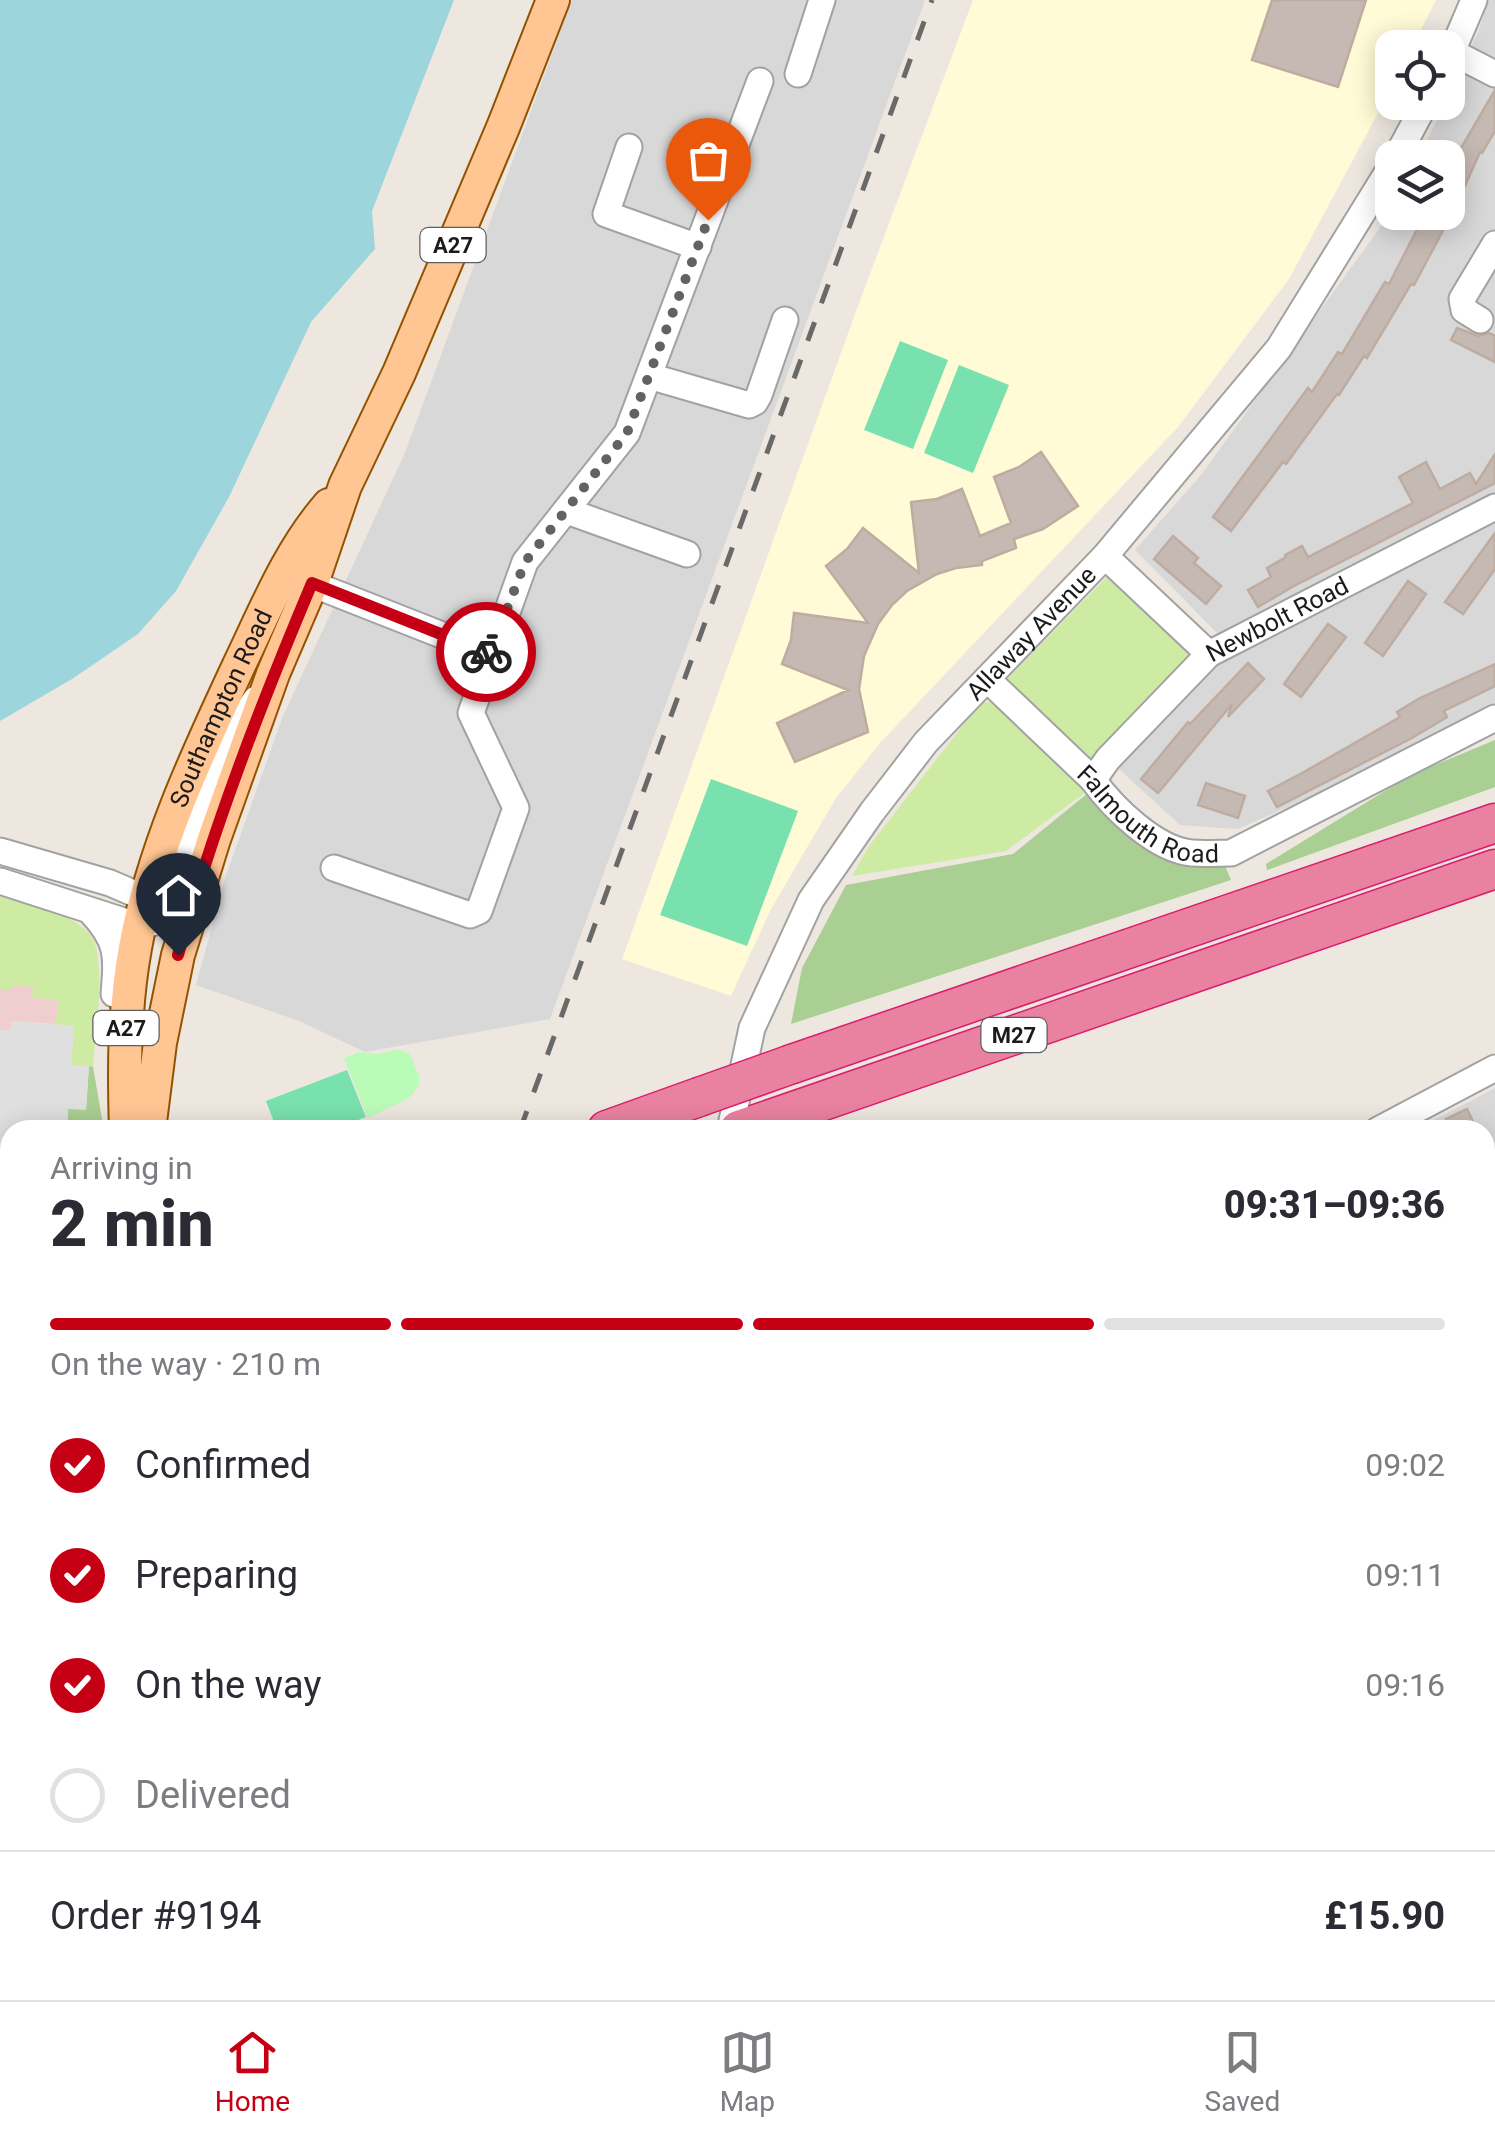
<!DOCTYPE html>
<html lang="en">
<head>
<meta charset="utf-8">
<style>
	:root { --surface:#fff; --page:#f7f7f7; --text:#2b2b33; --muted:#7c7c81; --line:#e1e1e2; --accent:#c60014 }
	body { margin:0; font-family:Roboto,sans-serif; background:var(--page); color:var(--text); height:100vh; display:flex; flex-direction:column; font-size:38px; white-space:nowrap }
	* { box-sizing:border-box; margin:0 }
	p { font-size:32px; color:var(--muted) }
	.icon { flex:none; width:55px; height:55px; fill:none; stroke:currentColor; stroke-width:2; stroke-linecap:round; stroke-linejoin:round }
	.map { position:relative; flex:1; overflow:hidden }
	.sheet { position:absolute; left:0px; top:1120px; width:1495px; height:880px; display:flex; flex-direction:column; background:var(--surface); border-radius:30px 30px 0 0; box-shadow:0 5px 25px #0003 }
	.sheet>* { flex:none }
	.controls { position:absolute; left:1375px; top:30px; display:grid; gap:20px }
	.controls a { display:grid; place-items:center; width:90px; height:90px; border-radius:20px; background:var(--surface); box-shadow:0 5px 25px #0003; font-size:50px }
	.pin { position:absolute; display:grid; place-items:center; width:85px; height:85px; color:#fff; margin:-102px -42px; border-radius:50% 50% 50% 0; rotate:-45deg; box-shadow:0 0 10px #0007 }
	.pin .icon { rotate:45deg }
	.courier { position:absolute; display:grid; place-items:center; width:100px; height:100px; margin:-50px; border:8px solid #c60014; border-radius:50%; background:#fff; color:#222; box-shadow:0 2px 12px #0007 }
	.head em { font-style:normal; font-weight:800 }
	.head div { display:flex; flex-direction:column-reverse }
	.head { display:flex; align-items:center; justify-content:space-between; height:170px; padding:0 50px }
	h1 { font-size:65px; font-weight:800; line-height:75px }
	.bar { display:grid; grid-template-columns:repeat(4,1fr); gap:15px 10px; align-content:center; height:120px; padding:0 50px }
	.bar i { height:12px; border-radius:8px; background:var(--line) }
	.bar .current { background:var(--accent) }
	.bar p { grid-column:span 4 }
	.line { display:flex; align-items:center; gap:25px; padding:0 50px; border-top:2px solid var(--line) }
	.line div { flex:1 }
	ol { padding:0 50px; list-style:none }
	li { display:flex; align-items:center; gap:30px; height:110px }
	li p { margin-inline-start:auto }
	li .icon { padding:10px; border-radius:50%; background:var(--accent); color:#fff; stroke-width:4 }
	li:last-child { color:var(--muted) }
	li i { width:55px; height:55px; border:5px solid var(--line); border-radius:50% }
	.dock { display:flex; justify-content:space-around; align-items:center; height:140px; border-top:2px solid var(--line); background:var(--surface); font-size:28px; color:var(--muted) }
	.dock a { display:grid; justify-items:center; gap:5px }
	.dock .current { color:var(--accent) }
	.map>svg:first-child { display:block }
</style>
</head>
<body>
<div class="map">
<svg width="1495" height="2000" viewBox="0 0 1495 2000">
	<rect width="100%" height="100%" fill="#ede7df"/>
	<!-- residential -->
	<path fill="#d9d8d8" d="M572,0H925L550,1019L365,1052L299,1021L196,985L225,878L283,716L404,455Z
		M1489,0H1495V704L1338,785L1238,829L1180,825L1108,759L1228,644L1135,550L1201,475L1392,211V212H1448V158L1419,157L1445,103L1448,102V97L1478,32Z
		M1495,1088V2000H860L859,1990H1485V1130H1415Z"/>
	<!-- commercial -->
	<path fill="#f0cdcf" d="M0,984L33,987L58,999L56,1024L12,1021L10,1030H0Z"/>
	<!-- education -->
	<path fill="#fffbd7" d="M973,0H1436L1412,47L1392,48V87L1289,279L1178,427L880,743L836,798L771,909L731,996L622,959L855,314Z"/>
	<!-- grass -->
	<path fill="#cdeba2" d="M1111,573L1192,652L1191,662L1091,766L1002,684Z
		M982,701L999,705L1087,791L1006,851L852,876L869,846Z
		M0,895C27,902 74,913 91,936C107,958 95,1038 93,1067L71,1065L74,1026L56,1024L58,1000L32,998L33,987L12,985L11,990L0,989Z
		M265,1990H684L683,2000H262Z"/>
	<!-- forest -->
	<path fill="#aacf92" d="M1495,740V787L1267,870L1266,864L1411,775Z
		M1088,793L1222,859L1231,880L791,1024L802,968L846,885L1013,854Z
		M89,1066L93,1067L104,1130L67,1129L68,1109H86Z
		M4,1221H10V1297L0,1301V1259Z"/>
	<!-- park -->
	<path fill="#bafbb8" d="M399,1049L410,1054L419,1076V1085L409,1098L368,1118L344,1058L360,1052L378,1054Z"/>
	<!-- pitch -->
	<path fill="#79e1ae" d="M900,341L948,360L913,449L864,430Z
		M959,365L1009,385L973,473L924,453Z
		M711,779L798,811L747,946L660,915Z
		M347,1070L366,1117L332,1130H277L266,1101Z"/>
	<!-- parking -->
	<path fill="#dfdfdf" d="M11,1021L74,1026L71,1065L89,1066L86,1110L68,1109L67,1128L83,1130H10V1221L4,1222L0,1259V1030H10Z"/>
	<!-- water -->
	<path fill="#9dd5dd" d="M0,0H454L372,211L375,249L311,322L229,497L176,591L138,634L72,679L0,721Z"/>
	<!-- building -->
	<path fill="#c5b9b3" stroke="#bfaca1" stroke-width="2.5" d="M1272,0H1366L1338,87L1252,60Z
		M1495,90V131L1482,153L1480,152L1448,224V221L1414,285L1411,284L1367,358L1364,356L1339,395L1337,394L1286,464L1283,462L1231,531L1213,517L1308,388L1312,392L1338,352L1342,354L1385,282L1389,284L1426,212H1448V168L1454,154L1457,155Z
		M1457,328L1478,336L1489,333L1495,336V362L1451,340Z
		M1041,452L1078,506L1043,529L1014,539L1016,548L982,561V565L956,568L937,574L907,591L892,605L878,624L864,656L859,689L868,732L795,762L777,723L848,690L782,664L791,640L794,613L868,623L826,566L847,549L863,528L919,573L911,502L937,499L962,489L980,536L1011,523L994,477L1019,467Z
		M1495,454V483L1294,586L1258,607L1248,590L1271,577L1267,568L1286,557L1285,555L1302,546L1308,557L1413,503L1399,477L1426,462L1440,489L1470,473L1476,484Z
		M1495,533V569L1463,614L1445,602Z
		M1173,536L1198,558L1194,563L1221,586L1206,604L1154,559Z
		M1408,581L1426,594L1383,656L1365,643Z
		M1328,624L1346,637L1301,697L1284,684Z
		M1248,663L1264,679L1228,717L1232,704L1158,793L1141,779L1188,722L1190,724Z
		M1495,664V686L1444,711L1447,717L1412,738L1277,807L1268,791L1304,772L1400,717L1397,712L1420,698Z
		M1206,783L1245,796L1238,818L1198,805Z
		M1467,1109L1477,1130H1452L1446,1119Z"/>
	<g fill="none" stroke-linecap="round" stroke-linejoin="round">
		<!-- minor casing -->
		<g stroke="#a2a2a2" stroke-width="29">
			<g id="minor">
				<path d="M1452,52L1495,74"/>
				<path d="M1448,61L1474,0"/>
				<path d="M798,74L822,0"/>
				<path d="M629,147L606,214L698,247"/>
				<path d="M1396,158L1426,102"/>
				<path d="M1480,320L1464,310L1462,299L1495,244"/>
				<path d="M649,376L749,405L755,402L759,395L785,320"/>
				<path d="M567,511L687,554"/>
				<path d="M1105,556L1209,654"/>
				<path d="M297,578L490,654"/>
				<path id="s1" d="M987,679L1093,780C1113,808 1156,850 1192,853C1205,854 1219,853 1231,853L1495,718"/>
				<path id="s2" d="M1093,780L1108,759L1209,654L1495,507"/>
				<path d="M0,851L110,883L161,905"/>
				<path d="M334,868L470,915L479,911L516,808L471,713L525,562L627,433L760,81"/>
				<path d="M0,881L139,926L156,922L165,910L224,752L235,729L256,699"/>
				<path d="M91,912C119,942 117,956 114,994"/>
				<path id="s3" d="M730,1130L752,1028L811,900L872,812L926,742L1105,556L1279,348L1392,165"/>
				<path d="M1378,1130L1495,1068"/>
				<path d="M1485,1309L1495,1304"/>
				<path d="M1485,1533L1495,1532"/>
				<path d="M0,1651L10,1648"/>
				<path d="M0,1673L10,1679"/>
				<path d="M1485,1817L1495,1819"/>
				<path d="M0,1882L10,1866"/>
				<path d="M840,1990V2000"/>
				<path d="M1101,2000L1104,1990"/>
				<path d="M1317,2000L1320,1990"/>
			</g>
		</g>
		<!-- major casing -->
		<g stroke="#925300" stroke-width="36">
			<g id="major">
				<path id="s4" d="M126,1130C124,1070 124,1008 135,948C153,848 197,755 240,663C266,609 289,551 329,505"/>
				<path d="M149,1130L160,1043L178,955L214,839L273,674L312,583L345,486L399,373L504,125L553,0"/>
				<path d="M0,1737L10,1718"/>
				<path d="M0,1798L10,1783"/>
			</g>
		</g>
		<!-- highway casing -->
		<g stroke="#dc1c71" stroke-width="41">
			<path id="highway" d="M792,1064L1495,823
				M607,1130L699,1097
				M739,1130L1495,869
				M0,1340L10,1337
				M0,1387L10,1384"/>
		</g>
		<!-- minor -->
		<use href="#minor" stroke="#fff" stroke-width="25"/>
		<!-- major -->
		<use href="#major" stroke="#ffc593" stroke-width="32"/>
		<!-- highway -->
		<use href="#highway" stroke="#e982a0" stroke-width="38"/>
		<!-- rail -->
		<path stroke="#696969" stroke-width="5" stroke-dasharray="20 20" stroke-linecap="butt" d="M520,1130L932,0
			M202,2000L206,1990"/>
		<!-- highway-bridge casing -->
		<g stroke="#dc1c71" stroke-width="41" stroke-linecap="butt">
			<path id="highway-bridge" d="M699,1097L792,1064"/>
		</g>
		<!-- highway-bridge -->
		<use href="#highway-bridge" stroke="#e982a0" stroke-width="38"/>
	</g>
	<g fill="none" stroke-linecap="round" stroke-linejoin="round">
		<!-- done -->
		<path stroke="#646260" stroke-width="10" stroke-dasharray="0 18" d="M486,652L490,654L525,562L627,433L708,220"/>
		<!-- route -->
		<path stroke="#c60014" stroke-width="12" d="M178,955C213,828 261,704 312,583L486,652"/>
	</g>
	<g text-anchor="middle" stroke-width="8" stroke-linejoin="round" paint-order="stroke">
		<!-- shield labels -->
		<g fill="#fff" stroke="#5f5f5f" stroke-width="2.5">
			<rect x="420.5" y="228" width="65" height="34" rx="8"/>
			<rect x="93.5" y="1011" width="65" height="34" rx="8"/>
			<rect x="981.5" y="1018" width="65" height="34" rx="8"/>
		</g>
		<g font-size="22" font-weight="bold" fill="#1b1b1b">
			<text x="453" y="253">A27</text>
			<text x="126" y="1036">A27</text>
			<text x="1014" y="1043">M27</text>
		</g>
		<!-- street labels -->
		<g font-size="25" fill="#1b1b1b" stroke="#fff">
			<text dy="9" stroke="none"><textPath href="#s2" startOffset="248">Newbolt Road</textPath></text>
			<text dy="9" stroke="none"><textPath href="#s3" startOffset="592">Allaway Avenue</textPath></text>
			<text dy="9" stroke="none"><textPath href="#s4" startOffset="438">Southampton Road</textPath></text>
			<text dy="9" stroke="none"><textPath href="#s1" startOffset="215">Falmouth Road</textPath></text>
		</g>
	</g>
</svg>
<div class="controls">
<a><svg class="icon" aria-label="locate" viewBox="0 0 24 24"><circle cx="12" cy="12" r="6"/><path d="M12 2v4M12 18v4M2 12h4M18 12h4"/></svg></a>
<a><svg class="icon" aria-label="layers" viewBox="0 0 24 24"><path d="M12 4l9 5-9 5-9-5zM3 14l9 5 9-5"/></svg></a>
</div>
<div class="pin" style="left:708px;top:220px;background:#ea580c"><svg class="icon" aria-label="bag" viewBox="0 0 24 24"><path d="M5 8h14l-1 12H6zM9 8a3 3 0 0 1 6 0"/></svg></div>
<div class="pin" style="left:178px;top:955px;background:#1f2937"><svg class="icon" aria-label="home" viewBox="0 0 24 24"><path d="M3 11l9-7 9 7M6 9v11h12V9"/></svg></div>
<div class="courier" style="left:486px;top:652px"><svg class="icon" aria-label="bike" viewBox="0 0 24 24"><circle cx="6" cy="16" r="4"/><circle cx="18" cy="16" r="4"/><path d="M6 16l4-8h5l3 8M10 8l3 8H6M13 5h3"/></svg></div>
<section class="sheet">
<div class="head"><div><h1>2 min</h1><p>Arriving in</p></div><em>09:31–09:36</em></div>
<div class="bar"><i class="current"></i><i class="current"></i><i class="current"></i><i></i><p>On the way · 210 m</p></div>
<ol>
<li><svg class="icon" aria-label="check" viewBox="0 0 24 24"><path d="M5 12l5 5 9-10"/></svg>Confirmed<p>09:02</p></li>
<li><svg class="icon" aria-label="check" viewBox="0 0 24 24"><path d="M5 12l5 5 9-10"/></svg>Preparing<p>09:11</p></li>
<li><svg class="icon" aria-label="check" viewBox="0 0 24 24"><path d="M5 12l5 5 9-10"/></svg>On the way<p>09:16</p></li>
<li><i></i>Delivered</li>
</ol>
<div class="line" style="height:130px"><div>Order #9194</div><b>£15.90</b></div>
</section>
</div>
<nav class="dock">
<a class="current"><svg class="icon" aria-label="home" viewBox="0 0 24 24"><path d="M3 11l9-7 9 7M6 9v11h12V9"/></svg>Home</a>
<a><svg class="icon" aria-label="map" viewBox="0 0 24 24"><path d="M3 6l6-2 6 2 6-2v14l-6 2-6-2-6 2zM9 4v14M15 6v14"/></svg>Map</a>
<a><svg class="icon" aria-label="saved" viewBox="0 0 24 24"><path d="M7 4h10v16l-5-4-5 4z"/></svg>Saved</a>
</nav>
</body>
</html>
